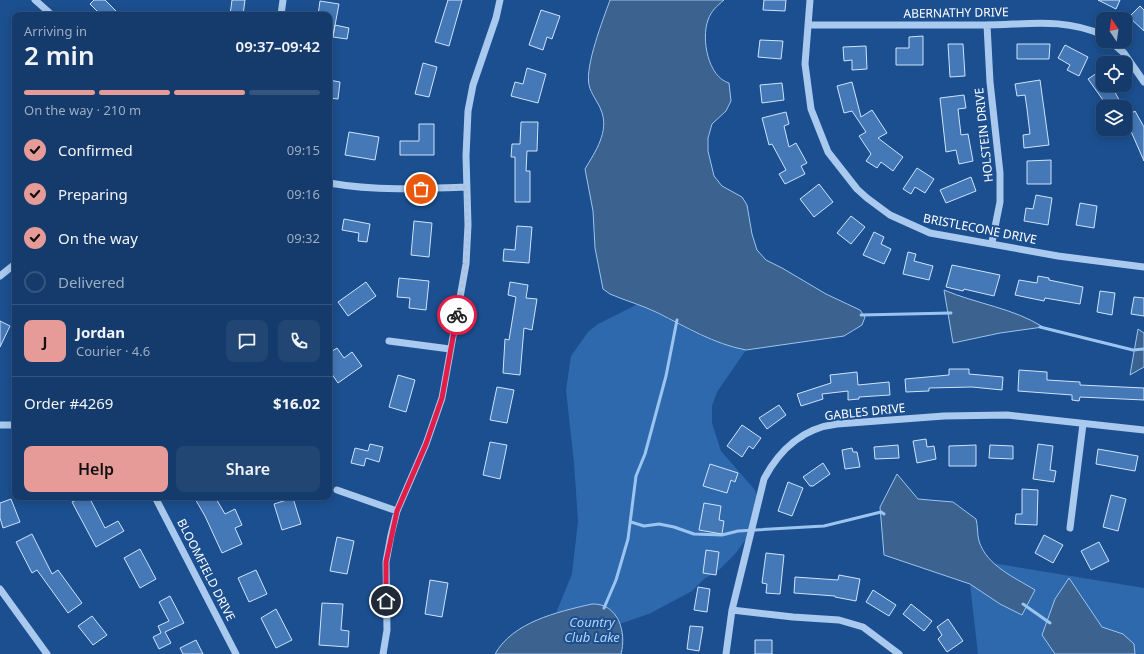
<!DOCTYPE html>
<html lang="en">
<head>
<meta charset="utf-8">
<style>
	:root { --surface:#143b6b; --page:#214673; --text:#f1f3f6; --muted:#9dadc1; --line:#33557e; --accent:#e69b98 }
	body { margin:0; font-family:"Noto Sans",sans-serif; background:var(--page); color:var(--text); height:100vh; display:flex; flex-direction:column; font-size:15px; white-space:nowrap }
	* { box-sizing:border-box; margin:0 }
	p { font-size:13px; color:var(--muted) }
	.icon { flex:none; width:22px; height:22px; fill:none; stroke:currentColor; stroke-width:2; stroke-linecap:round; stroke-linejoin:round }
	.map { position:relative; flex:1; overflow:hidden }
	.details { position:absolute; left:12px; top:12px; width:320px; height:488px; display:flex; flex-direction:column; background:var(--surface); border-radius:8px; box-shadow:0 2px 10px #0003,0 0 0 1px var(--line) }
	.details>* { flex:none }
	.needle { width:26px; rotate:347deg }
	.controls { position:absolute; left:1096px; top:12px; display:grid; gap:8px }
	.controls a { display:grid; place-items:center; width:36px; height:36px; border-radius:8px; background:var(--surface); box-shadow:0 2px 10px #0003,0 0 0 1px var(--line); font-size:20px }
	.pin { position:absolute; display:grid; place-items:center; width:34px; height:34px; color:#fff; margin:-17px; border:2px solid #fff; border-radius:50%; box-shadow:0 1px 4px #0007 }
	.courier { position:absolute; display:grid; place-items:center; width:40px; height:40px; margin:-20px; border:3px solid #e11d48; border-radius:50%; background:#fff; color:#222; box-shadow:0 1px 5px #0007 }
	.head em { font-style:normal; font-weight:600 }
	.head div { display:flex; flex-direction:column-reverse }
	.head { display:flex; align-items:center; justify-content:space-between; height:68px; padding:0 12px }
	h1 { font-size:26px; font-weight:600; line-height:30px }
	.bar { display:grid; grid-template-columns:repeat(4,1fr); gap:6px 4px; align-content:center; height:48px; padding:0 12px }
	.bar i { height:5px; border-radius:3px; background:var(--line) }
	.bar .current { background:var(--accent) }
	.bar p { grid-column:span 4 }
	.line { display:flex; align-items:center; gap:10px; padding:0 12px; border-top:1px solid var(--line) }
	.line div { flex:1 }
	.round { display:grid; place-items:center; flex:none; width:42px; height:42px; border-radius:8px; background:var(--page) }
	ol { padding:0 12px; list-style:none }
	li { display:flex; align-items:center; gap:12px; height:44px }
	li p { margin-inline-start:auto }
	li .icon { padding:4px; border-radius:50%; background:var(--accent); color:#111; stroke-width:4 }
	li:last-child { color:var(--muted) }
	li i { width:22px; height:22px; border:2px solid var(--line); border-radius:50% }
	.button { display:flex; gap:8px; margin-top:auto; padding:8px 12px }
	.button a { flex:1; height:46px; border-radius:8px; background:var(--accent); color:#111; font-size:16px; font-weight:600; line-height:46px; text-align:center }
	.button a+a { background:var(--page); color:var(--text) }
	.map>svg:first-child { display:block }
</style>
</head>
<body>
<div class="map">
<svg width="1144" height="654" viewBox="0 0 1144 654">
	<rect width="100%" height="100%" fill="#1b4f8f"/>
	<!-- green -->
	<path fill="#2e69ad" d="M638,304C674,320 707,343 746,350L717,392L712,406V423L721,451L755,490L760,505L752,531L735,554L719,570L704,579L692,591L649,614L619,624L611,610L592,604L556,613L572,574L578,521L574,463L566,390L571,356L588,332L598,324Z
		M992,563L1144,588V654H978L970,584Z"/>
	<!-- water -->
	<path fill="#3c6290" stroke="#9cc4f0" d="M610,0H724C717,6 711,11 708,20C701,39 708,77 729,83L731,101L726,111L712,124L708,138V151L714,176L722,186L742,197L747,205L752,234L757,250L766,260L782,268L826,294L860,310L865,317L862,325L844,336L746,350C714,344 686,327 658,313C642,305 626,301 610,294L603,289L595,248L593,211L585,169C595,152 610,131 601,110C598,102 591,94 589,85C585,65 603,20 610,0Z
		M944,290C977,304 1013,308 1043,327L1000,333L953,343Z
		M1138,329L1144,333V367L1130,375Z
		M897,474L918,499L953,502L976,519C978,526 977,534 979,541C987,566 1014,577 1035,590L1022,615L1000,604L970,584L884,555L880,507Z
		M1069,578L1102,627L1123,634L1134,644L1135,654H1055L1042,635L1055,599Z
		M592,604C618,603 627,632 621,654H495C513,622 557,612 592,604Z"/>
	<g fill="none" stroke-linecap="round" stroke-linejoin="round">
		<!-- stream -->
		<path stroke="#9cc4f0" stroke-width="3" d="M861,315L951,313
			M1040,327L1133,350L1144,349
			M631,522L644,526L659,524L674,527L694,534L722,535L738,531L824,526L881,512L884,514
			M1023,604L1050,623
			M604,608L616,580L628,539L636,476L645,454L666,376L677,320"/>
	</g>
	<!-- building -->
	<path fill="#4478b7" stroke="#cfe3fa" d="M94,0H105L120,15H101L90,4Z
		M232,0H245L243,15H230Z
		M448,0H462L449,46L435,42Z
		M764,0H786L785,11L763,10Z
		M1098,0H1120L1116,9Z
		M320,1L339,4L333,36H329V15H318Z
		M1140,6L1144,10V31L1129,17Z
		M541,10L560,16L552,39L547,37L543,50L529,45Z
		M335,25L349,28L347,39L333,37Z
		M923,36V65H896V48H909V37Z
		M760,40L783,41L781,59L758,57Z
		M948,44H963L965,76L950,77Z
		M1017,44H1050L1049,59H1017Z
		M1065,45L1088,57L1079,76L1067,70L1070,65L1058,58Z
		M866,46L867,69L852,70V60L844,61L843,47Z
		M423,63L437,67L429,97L415,94Z
		M527,68L546,74L538,103L511,96L515,82L523,84Z
		M1103,69V85H1111L1123,107H1108L1088,79Z
		M329,80L340,82L338,99L329,98Z
		M1040,80L1049,145L1024,148L1023,135L1030,134L1027,109L1025,95L1017,96L1015,84Z
		M852,82L861,117L872,110L887,133L878,138L903,157L893,171L881,162L877,168L866,161L871,154L859,136L866,132L852,111L844,113L837,86Z
		M782,83L784,100L762,103L760,85Z
		M964,95L966,108L958,109L961,135L968,134L973,161L959,164L956,150L946,152L940,98Z
		M1135,111L1144,127V161L1130,129L1125,132V117Z
		M786,112L789,124L784,126L789,147L796,143L807,163L801,166L805,174L785,184L779,174L786,170L772,144L769,145L762,118Z
		M521,122H538L537,151H527L526,171H530V202H515V157H511L512,144H520Z
		M419,124H434V155H400V141H419Z
		M349,132L379,137L375,160L345,155Z
		M1051,160V184H1027V161Z
		M917,168L934,179L925,193L915,187L911,194L903,189Z
		M971,177L976,191L946,203L940,190Z
		M819,184L833,202L814,217L800,199Z
		M1036,195L1052,198L1048,225L1024,221L1026,208L1033,209Z
		M1080,203L1097,206L1094,228L1076,225Z
		M851,216L865,227L851,244L837,233Z
		M344,219L370,224L367,242L358,241L359,233L342,230Z
		M414,221L432,223L429,257L411,255Z
		M517,226L532,227L529,263L503,261L504,249L515,250Z
		M874,232L884,237L881,244L891,249L884,264L863,255Z
		M908,252L916,254L914,261L933,266L929,280L903,274Z
		M952,265L1000,275L994,296L964,289L963,291L946,287Z
		M1038,276L1049,278V280L1083,287L1080,304L1045,298L1044,301L1015,295L1019,280L1037,283Z
		M399,278L429,281L426,310L409,308L410,298L397,297Z
		M366,282L376,296L348,316L338,302Z
		M510,282L528,285L526,298L537,299L532,330L524,328L520,375L503,373L505,339L509,340L516,297L508,295Z
		M1100,291L1115,293L1112,315L1097,312Z
		M1134,297L1144,298V316L1131,314Z
		M0,321L10,326L0,347Z
		M337,348L344,358L352,352L362,366L338,383L329,370V353Z
		M949,369H969V374L1003,377L1002,390L972,387L929,388V391L906,392L905,379L949,375Z
		M1019,370L1047,372V380L1080,382V385L1144,388V400L1080,397L1079,401L1072,400V395L1018,391Z
		M857,372L858,385L889,382L890,395L859,397V399L848,400V391L822,394L823,399L801,406L797,394L831,383L830,375Z
		M398,375L415,380L406,412L389,407Z
		M497,387L514,390L507,423L490,420Z
		M779,405L786,415L767,429L759,418Z
		M742,425L761,438L753,449L749,446L742,457L727,446Z
		M926,439L927,447L934,446L936,459L917,463L913,441Z
		M490,442L507,445L500,479L483,475Z
		M370,444L383,447L379,462L366,458L364,466L351,463L355,448L368,451Z
		M1038,444L1053,446L1050,470L1056,471L1054,482L1033,479Z
		M898,445L899,458L875,459L874,447Z
		M976,445V466H949V446Z
		M990,445L1013,446V459L989,458Z
		M852,448L853,452H857L860,467L845,469L842,450Z
		M1098,449L1138,456L1135,471L1096,464Z
		M823,463L830,474L813,486H810L803,477Z
		M710,464L738,473L735,482L731,480L727,493L703,486Z
		M788,482L803,488L792,516L778,511Z
		M1022,489L1038,490L1037,525L1015,524L1016,514H1022Z
		M1111,495L1126,499L1118,531L1103,527Z
		M83,497H89L105,528L118,521L124,531L96,547L72,502Z
		M194,497H215L225,514L235,509L242,525L235,528L242,544L222,553L205,516Z
		M293,498L301,524L282,530L274,504Z
		M11,499L20,522L3,528L0,518V503Z
		M704,503L721,506L719,520L724,521L722,534L699,530Z
		M32,534L52,574L58,570L82,603L68,613L37,570L32,573L16,542Z
		M1044,535L1063,545L1053,563L1035,553Z
		M337,537L354,541L347,574L330,571Z
		M1099,542L1109,561L1091,570L1081,551Z
		M140,549L156,579L140,588L124,558Z
		M706,550L719,552L716,575L703,573Z
		M766,553L784,555L780,594L766,593L767,584L762,583Z
		M256,570L267,594L249,602L238,578Z
		M839,575L860,579L856,601L835,597V596L794,593L795,577L838,580Z
		M430,580L448,583L442,617L425,614Z
		M698,587L710,589L707,612L694,610Z
		M873,590L896,605L889,616L866,602Z
		M170,596L184,623L165,632L171,643L159,649L153,637L161,633L158,626L169,621L159,602Z
		M322,603L343,604L341,630L349,631L348,647L319,645Z
		M911,604L932,621L924,631L903,614Z
		M276,609L292,640L276,648L261,618Z
		M92,616L107,635L93,645L78,626Z
		M948,619L963,641L947,652L938,639L942,635L937,627Z
		M690,626L703,627L699,651L687,649Z
		M196,640L203,654H183L180,648Z
		M755,640H772V654H755Z"/>
	<g fill="none" stroke-linecap="round" stroke-linejoin="round">
		<!-- minor -->
		<path stroke="#a9c9ee" stroke-width="7" d="M35,0L52,15
			M810,0L805,64L811,109L828,152L857,189L867,198L890,215L930,233L1058,256L1144,267
			M281,15L283,0
			M808,25C866,25 925,25 984,25C1026,25 1062,17 1103,35
			M987,25L990,82L1000,173V202L992,242
			M1110,41L1124,53L1144,82
			M329,183C375,191 420,189 466,187
			M0,276L15,264
			M389,341L450,349
			M0,425H15
			M337,490L397,511
			M155,497L236,654
			M1070,528L1083,424
			M0,589L47,654
			M732,610L793,617L839,620L863,627L899,654
			M383,654L387,630L386,562L391,535L397,511L426,444L442,398L466,264L468,225L466,156L468,111L473,85L496,18L500,0
			M726,654L732,610L764,479C779,450 803,428 837,424L944,416L1007,415L1144,430"/>
	</g>
	<g fill="none" stroke-linecap="round" stroke-linejoin="round">
		<!-- done -->
		<path stroke="#afc1d8" stroke-width="4" stroke-dasharray="0 7.2" d="M421,189L466,187L468,225L466,264L457,315"/>
		<!-- route -->
		<path stroke="#e11d48" stroke-width="5" d="M386,601V562L397,511L426,444L442,398L457,315"/>
	</g>
	<g text-anchor="middle" stroke-width="4" stroke-linejoin="round" paint-order="stroke">
		<!-- street labels -->
		<g font-size="12" fill="#fff" stroke="#1b4f8f">
			<text transform="translate(956 13) rotate(-1)" y="4">ABERNATHY DRIVE</text>
			<text transform="translate(984 135) rotate(-96)" y="4">HOLSTEIN DRIVE</text>
			<text transform="translate(980 229) rotate(11)" y="4">BRISTLECONE DRIVE</text>
			<text transform="translate(865 412) rotate(-6)" y="4">GABLES DRIVE</text>
			<text transform="translate(206 570) rotate(63)" y="4">BLOOMFIELD DRIVE</text>
		</g>
		<!-- water labels -->
		<g font-size="13" font-style="italic" fill="#b5d3f5" stroke="#1b4f8f">
			<text x="592" y="627">Country<tspan x="592" dy="15">Club Lake</tspan></text>
		</g>
	</g>
</svg>
<div class="controls">
<a><svg class="needle" viewBox="-14 -14 28 28"><path d="M0-13l5 13h-10z" fill="#e53935"/><path d="M0 13l5-13h-10z" fill="#9dadc1"/></svg></a>
<a><svg class="icon" aria-label="locate" viewBox="0 0 24 24"><circle cx="12" cy="12" r="6"/><path d="M12 2v4M12 18v4M2 12h4M18 12h4"/></svg></a>
<a><svg class="icon" aria-label="layers" viewBox="0 0 24 24"><path d="M12 4l9 5-9 5-9-5zM3 14l9 5 9-5"/></svg></a>
</div>
<div class="pin" style="left:421px;top:189px;background:#ea580c"><svg class="icon" aria-label="bag" viewBox="0 0 24 24"><path d="M5 8h14l-1 12H6zM9 8a3 3 0 0 1 6 0"/></svg></div>
<div class="pin" style="left:386px;top:601px;background:#1f2937"><svg class="icon" aria-label="home" viewBox="0 0 24 24"><path d="M3 11l9-7 9 7M6 9v11h12V9"/></svg></div>
<div class="courier" style="left:457px;top:315px"><svg class="icon" aria-label="bike" viewBox="0 0 24 24"><circle cx="6" cy="16" r="4"/><circle cx="18" cy="16" r="4"/><path d="M6 16l4-8h5l3 8M10 8l3 8H6M13 5h3"/></svg></div>
<section class="details">
<div class="head"><div><h1>2 min</h1><p>Arriving in</p></div><em>09:37–09:42</em></div>
<div class="bar"><i class="current"></i><i class="current"></i><i class="current"></i><i></i><p>On the way · 210 m</p></div>
<ol>
<li><svg class="icon" aria-label="check" viewBox="0 0 24 24"><path d="M5 12l5 5 9-10"/></svg>Confirmed<p>09:15</p></li>
<li><svg class="icon" aria-label="check" viewBox="0 0 24 24"><path d="M5 12l5 5 9-10"/></svg>Preparing<p>09:16</p></li>
<li><svg class="icon" aria-label="check" viewBox="0 0 24 24"><path d="M5 12l5 5 9-10"/></svg>On the way<p>09:32</p></li>
<li><i></i>Delivered</li>
</ol>
<div class="line" style="height:72px"><b class="round" style="background:var(--accent);color:#111">J</b><div><b>Jordan</b><p>Courier · 4.6</p></div><a class="round"><svg class="icon" aria-label="chat" viewBox="0 0 24 24"><path d="M4 5h16v11H9l-5 4z"/></svg></a><a class="round"><svg class="icon" aria-label="phone" viewBox="0 0 24 24"><path d="M5 4h4l2 5-3 2q2 4 5 5l2-3 5 2v4C11 20 4 13 5 4z"/></svg></a></div>
<div class="line" style="height:52px"><div>Order #4269</div><b>$16.02</b></div>
<div class="button"><a>Help</a><a>Share</a></div>
</section>
</div>
</body>
</html>
